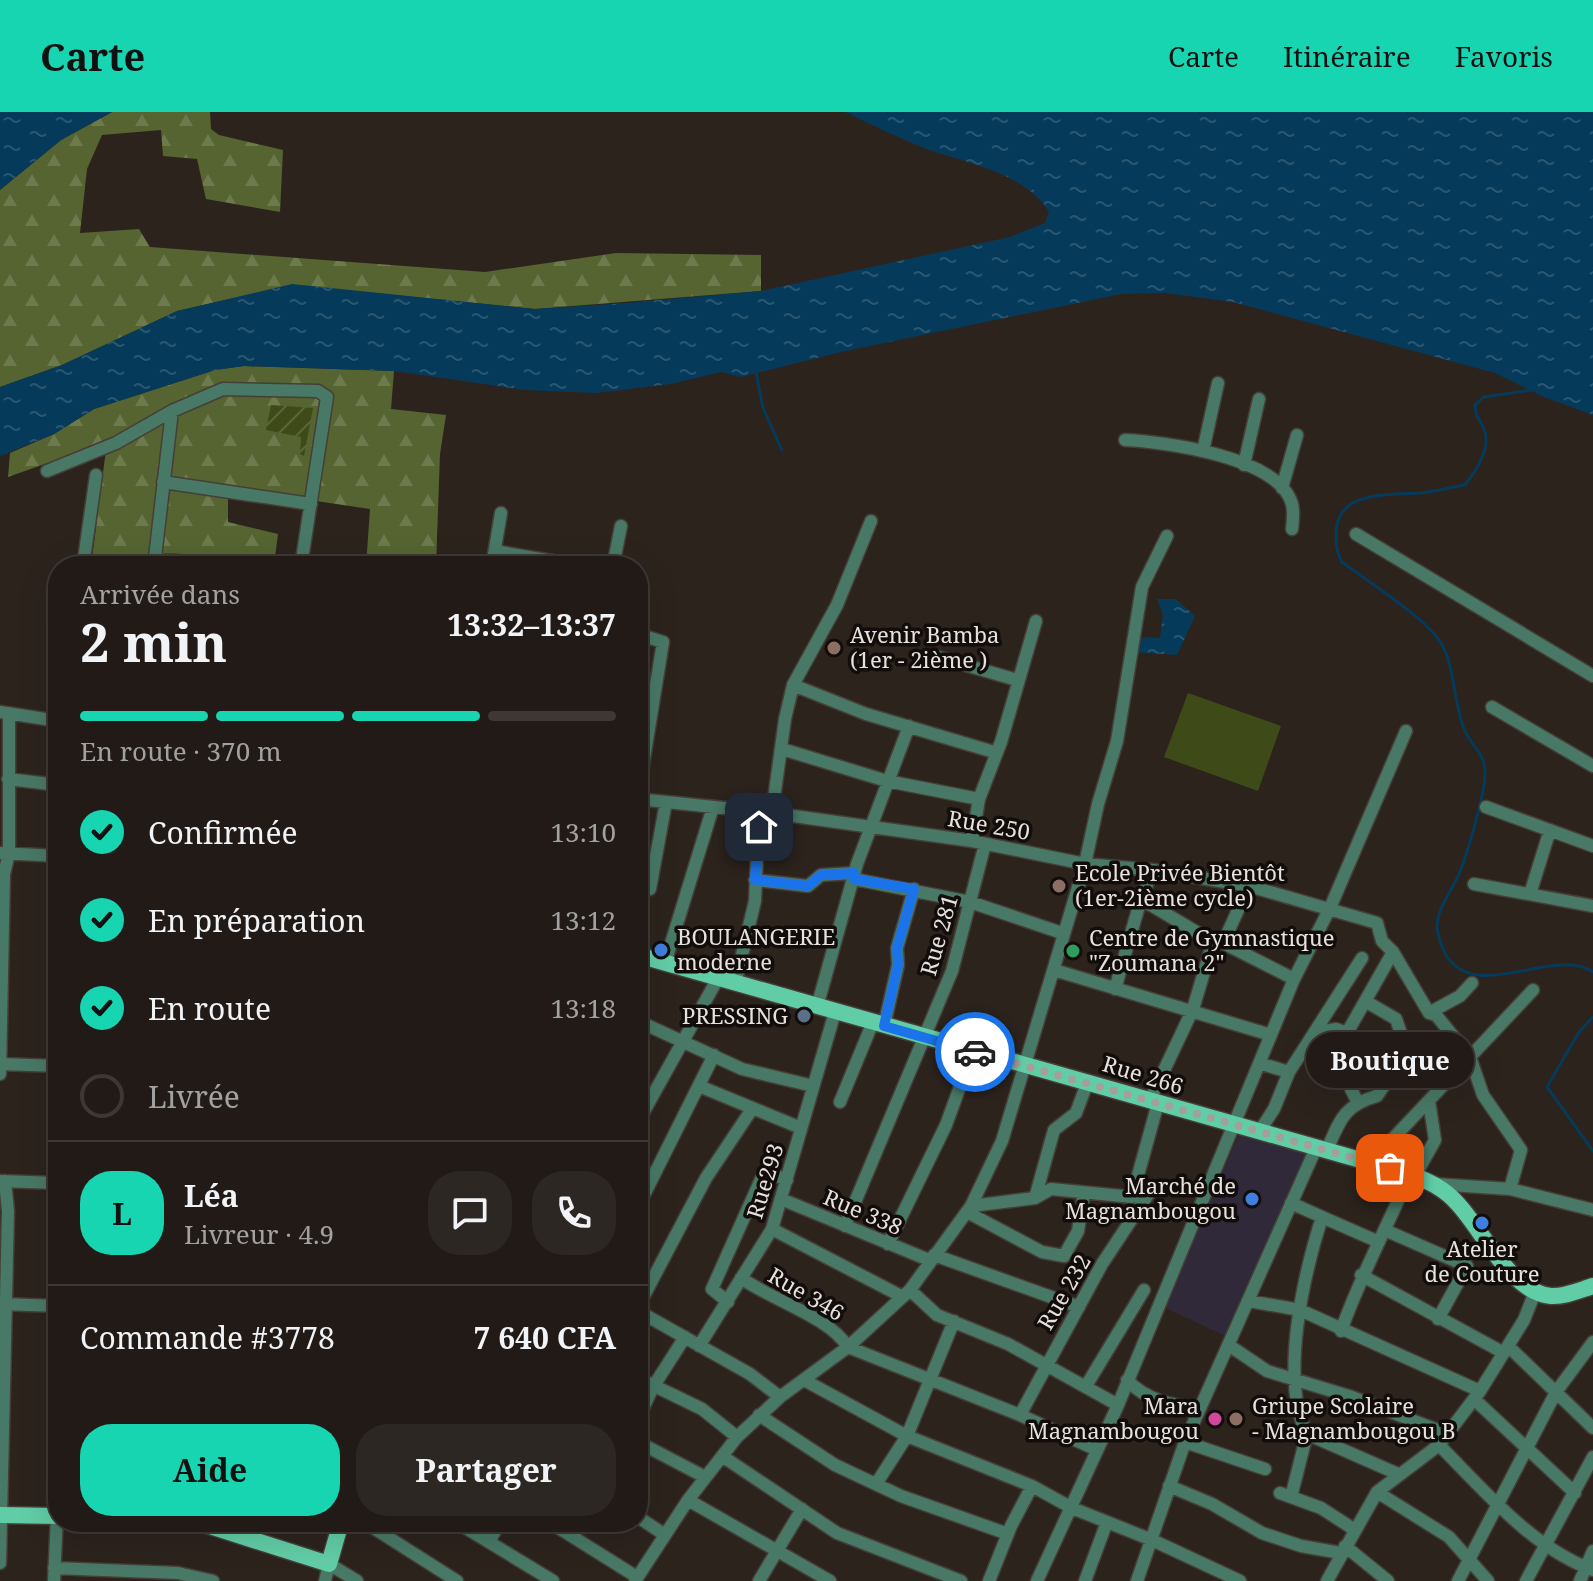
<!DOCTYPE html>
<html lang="fr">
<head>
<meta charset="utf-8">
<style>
	:root { --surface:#211a16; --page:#2d2723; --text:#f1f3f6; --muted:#a2a1a1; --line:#3e3835; --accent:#18d5b2 }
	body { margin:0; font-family:"Noto Serif",serif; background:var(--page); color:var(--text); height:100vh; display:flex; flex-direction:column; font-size:30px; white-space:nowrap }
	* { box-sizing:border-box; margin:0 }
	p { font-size:26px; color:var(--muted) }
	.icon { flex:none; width:44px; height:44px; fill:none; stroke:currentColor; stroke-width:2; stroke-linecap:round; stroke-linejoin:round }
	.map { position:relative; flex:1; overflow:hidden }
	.panel { position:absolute; left:48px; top:444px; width:600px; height:976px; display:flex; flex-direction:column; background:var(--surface); border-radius:32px; box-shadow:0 8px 32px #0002,0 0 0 2px var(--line) }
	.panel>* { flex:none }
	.pin { position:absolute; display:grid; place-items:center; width:68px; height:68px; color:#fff; margin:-34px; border-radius:16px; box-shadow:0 4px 12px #0006 }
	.courier { position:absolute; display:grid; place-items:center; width:80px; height:80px; margin:-40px; border:6px solid #1a73e8; border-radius:50%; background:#fff; color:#222; box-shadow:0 2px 10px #0007 }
	.bubble { position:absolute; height:56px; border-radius:28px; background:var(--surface); box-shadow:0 8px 32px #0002,0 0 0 2px var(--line); font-size:26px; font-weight:700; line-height:56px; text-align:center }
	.overview em { font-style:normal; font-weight:700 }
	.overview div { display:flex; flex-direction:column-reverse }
	.overview { display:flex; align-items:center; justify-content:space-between; height:136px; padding:0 32px }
	h1 { font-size:52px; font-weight:700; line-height:60px }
	.bar { display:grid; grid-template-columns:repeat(4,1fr); gap:12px 8px; align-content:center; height:96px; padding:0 32px }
	.bar i { height:10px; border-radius:6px; background:var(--line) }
	.bar .current { background:var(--accent) }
	.bar p { grid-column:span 4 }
	.line { display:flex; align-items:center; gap:20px; padding:0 32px; border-top:2px solid var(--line) }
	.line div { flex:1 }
	.round { display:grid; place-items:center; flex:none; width:84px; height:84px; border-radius:32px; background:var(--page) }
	ol { padding:0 32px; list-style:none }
	li { display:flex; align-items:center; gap:24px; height:88px }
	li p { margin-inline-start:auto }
	li .icon { padding:8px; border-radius:50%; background:var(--accent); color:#111; stroke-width:4 }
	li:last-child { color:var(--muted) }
	li i { width:44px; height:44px; border:4px solid var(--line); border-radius:50% }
	.cta { display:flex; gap:16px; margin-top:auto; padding:16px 32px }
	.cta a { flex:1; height:92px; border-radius:32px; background:var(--accent); color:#111; font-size:32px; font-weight:700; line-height:92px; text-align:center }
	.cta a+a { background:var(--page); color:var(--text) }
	header { display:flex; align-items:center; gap:48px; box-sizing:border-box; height:112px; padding:0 40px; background:var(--accent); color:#111 }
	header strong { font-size:38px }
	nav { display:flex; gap:44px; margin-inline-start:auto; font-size:28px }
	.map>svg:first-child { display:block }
</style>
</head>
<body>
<header>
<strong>Carte</strong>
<nav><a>Carte</a><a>Itinéraire</a><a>Favoris</a></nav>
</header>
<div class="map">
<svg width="1593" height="1469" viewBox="0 0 1593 1469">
	<defs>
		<pattern id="forest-firs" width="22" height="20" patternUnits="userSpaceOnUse" patternTransform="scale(2)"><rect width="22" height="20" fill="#556431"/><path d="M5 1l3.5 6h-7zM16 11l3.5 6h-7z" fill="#6d7a4e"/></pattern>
		<pattern id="garden-furrows" width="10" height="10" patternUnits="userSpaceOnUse" patternTransform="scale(2)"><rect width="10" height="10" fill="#3e4b18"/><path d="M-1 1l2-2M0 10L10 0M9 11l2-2" fill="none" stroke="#5a6539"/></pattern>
		<pattern id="water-ripples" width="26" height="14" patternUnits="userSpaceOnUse" patternTransform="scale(2)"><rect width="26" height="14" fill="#053a5a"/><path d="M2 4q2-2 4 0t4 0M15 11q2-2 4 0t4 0" fill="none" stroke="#295671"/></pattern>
	</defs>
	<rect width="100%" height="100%" fill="#2c231d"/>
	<!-- commercial -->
	<path fill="#302939" d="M1240,1020L1312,1042L1231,1227L1164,1195Z"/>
	<!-- forest -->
	<path fill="url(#forest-firs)" d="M112,0H210L211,17L219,23L283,38L280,100L206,87L197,47L163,44L161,18L102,23L87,57L80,121L139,117L150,135L485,160L616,141L761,143V179L535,197L292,173L177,199L62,253L0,275V78L61,28Z
		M244,254L394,259L391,297L446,303L440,342L436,454H366L370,397L228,376V410L278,422L274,453L150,441L148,454H91L107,330L8,365L10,341L54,322L94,297L215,258Z"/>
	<!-- garden -->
	<path fill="url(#garden-furrows)" d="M271,293L313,296L304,344L300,342L301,325L266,318Z"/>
	<!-- pitch -->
	<path fill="#3e4b18" d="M1188,581L1281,614L1258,679L1164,645Z"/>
	<!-- water -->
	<path fill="url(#water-ripples)" d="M0,0H112L61,28L0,78Z
		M845,0H1593V303L1544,285L1495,261L1233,190L1165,181L1121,182L841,240L741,265L721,260L671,272L596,281L525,278L394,259L244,254L215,258L94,297L54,322L0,344V275L62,253L177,199L292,172L535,197L613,192L761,179L1010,125L1045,111L1049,100C1025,60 965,51 924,36C897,25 871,12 845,0Z
		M1157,487H1176L1195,504L1177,543L1133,540L1139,525L1160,526L1163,503Z"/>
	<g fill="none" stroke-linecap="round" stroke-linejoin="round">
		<!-- stream -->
		<path stroke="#053a5a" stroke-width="3" d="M756,260L763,296L782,338
			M1531,278L1484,285L1475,293C1475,305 1480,307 1484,317C1492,336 1476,359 1465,373C1453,375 1440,378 1428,380C1398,385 1337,374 1336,421C1336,433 1336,439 1342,450C1366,468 1427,507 1441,531C1456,557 1453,592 1465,619C1472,634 1486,643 1485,662C1485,682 1467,743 1459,762C1452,778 1439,794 1437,812C1436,820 1443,839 1448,846C1480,890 1556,834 1593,860
			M1593,905L1579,920L1547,975L1593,1039"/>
		<!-- minor casing -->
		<g stroke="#463e38" stroke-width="15">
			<path id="minor" d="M1125,328C1166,330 1279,345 1292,392C1294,400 1293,409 1292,417
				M1203,339L1218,271
				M1244,353L1259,287
				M47,359L116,331L172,299L223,277L318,279L327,285L301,454
				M163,370L311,392
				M1282,376L1297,323
				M1356,422L1593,564
				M495,439L582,454
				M156,447L229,454
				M83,454L96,363
				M154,454L172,299
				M492,454L501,401
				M613,454L621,414
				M638,522L663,530L638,684
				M938,545L1017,568
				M793,573L866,602L994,640
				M1492,595L1593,654
				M0,600L58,609
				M782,637L887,669L979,687
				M8,667L58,673
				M638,687L772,701L972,729L1085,752L1153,758L1249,774L1377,811L1382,829L1393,840L1429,901L1436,903L1470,945L1483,983L1521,1038L1510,1077
				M1486,695L1593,734
				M772,701L785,607L793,573L837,493L871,409
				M972,729L979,687L1001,630L1036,509
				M0,741L58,744
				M854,767L970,790L1062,821
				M755,768L808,774L821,763L854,761
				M1474,772L1593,794
				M650,777L666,690
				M1530,782L1550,718
				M1141,787L1153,758
				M1223,831L1249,774
				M665,851L713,695
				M1054,858L1271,923
				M735,872L755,789L759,699
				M1115,877L1141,787L1213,830L1223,831L1294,867
				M817,895L857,752L909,614
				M1429,901L1460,884L1472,871
				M638,909L742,957L813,974
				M884,914L898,853L897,836L914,777
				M1314,921L1362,846
				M1347,921L1380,939L1351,977L1357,989
				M1407,939L1425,941L1455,960
				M0,952L58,954
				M1262,952L1289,960L1314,921L1336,917L1347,921L1393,840
				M0,962L4,762L9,741V602
				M699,974L801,1016
				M1150,988L1193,897L1213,830
				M840,990L873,910
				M638,1010L717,868
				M1259,1020L1274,997L1289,960
				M1327,1038C1340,1008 1344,993 1377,984L1407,939L1396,907L1365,889
				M1370,1051L1533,878
				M1415,1064L1435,1028L1429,989
				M0,1069L58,1071
				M1435,1072L1510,1077L1593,1098
				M1132,1085L1158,991
				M1035,1086L1054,1018L1076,1001L1088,969
				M781,1087L929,1148
				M1291,1091L1322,1105C1304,1162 1279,1267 1307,1322L1398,1362
				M971,1094L1035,1086L1051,1077L1132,1085L1149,1081
				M638,1095L714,943
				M967,1100L1042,1140L1064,1144L1078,1119L1084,1081
				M1322,1105L1379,1130
				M845,1114L952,859L985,732
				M772,1117L901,1184
				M1387,1119L1467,1154L1438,1207
				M888,1132L946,1013L973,939
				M934,1143L1079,1195
				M1361,1163L1504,1241
				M741,1166C774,1189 829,1205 848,1235L1020,1303L1095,1337
				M910,1178L937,1203L1008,1232L1118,1293
				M1249,1189L1300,1198L1480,1279
				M728,1190L712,1177L763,1063L766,1060L787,1068
				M0,1192L58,1194
				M638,1195L706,1066L752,997
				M638,1199L750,1262L780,1285
				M1341,1219C1360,1165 1387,1115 1410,1062
				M699,1234L772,1117L835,900
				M1230,1234L1267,1259L1352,1285L1448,1322
				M1508,1234L1593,1316
				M638,1266L702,1297L737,1325
				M804,1268L907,1324L1032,1374L1072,1396L1152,1428L1240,1469
				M1127,1268C1147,1289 1171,1293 1199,1296
				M1086,1274L1144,1178
				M1474,1287L1575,1381
				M759,1303L835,1353L901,1384L1008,1422
				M1020,1303L1102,1152L1149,1081
				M638,1307L653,1275L685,1225
				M638,1330L705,1365
				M1185,1330L1265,1357
				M1439,1333C1484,1378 1532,1436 1593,1458
				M722,1344L837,1421L961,1469
				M876,1372L907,1324L954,1209
				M1169,1374L1212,1392L1262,1421L1301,1434L1341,1441
				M1377,1380L1449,1425L1488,1469
				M1280,1381L1321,1396L1355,1418
				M1291,1385L1307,1322
				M688,1388L830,1469
				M638,1405L665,1423
				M364,1410L457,1469
				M456,1410L553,1469
				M549,1410L637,1465
				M489,1430L500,1410
				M1345,1434L1388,1469
				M0,1451L8,1099L5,1069
				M54,1456L178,1461L213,1469
				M54,1469L58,1381
				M325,1469L329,1452L357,1469
				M635,1469L688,1388L737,1325L780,1285L848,1235L910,1178L971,1094L1002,1029L1085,752L1098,692L1117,629L1142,475L1167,424
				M759,1469L802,1397
				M989,1469L1011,1414L1032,1374
				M1037,1469L1118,1293L1294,867L1330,796L1406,619
				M1085,1469L1107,1410
				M1137,1469L1185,1330L1316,1036
				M1327,1469L1377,1380L1439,1333L1480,1279L1524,1208L1535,1180
				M1458,1469L1556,1280L1593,1230
				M1526,1469L1593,1345
				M1580,1469L1593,1439"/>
		</g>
		<!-- major casing -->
		<g stroke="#463e38" stroke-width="19">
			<path id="major" d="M638,843L1410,1062C1428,1069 1444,1076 1457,1091C1482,1117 1511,1181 1551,1184C1564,1185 1580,1178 1593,1174
				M0,1403L58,1404
				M197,1410L329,1452L341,1410"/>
		</g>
		<!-- minor -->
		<use href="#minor" stroke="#487966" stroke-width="12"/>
		<!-- major -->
		<use href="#major" stroke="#61cda7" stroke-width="16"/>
	</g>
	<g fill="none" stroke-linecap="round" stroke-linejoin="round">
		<!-- done -->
		<path stroke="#a69e9a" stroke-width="8" stroke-dasharray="0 14.4" d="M975,940L1390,1056"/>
		<!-- route -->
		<path stroke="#1a73e8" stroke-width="10" d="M759,715L755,768L808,774L821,763L854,761V767L914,777L897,836L898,853L884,914L975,940"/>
	</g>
	<!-- markers -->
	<g fill="#8d6e63" stroke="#120d0b" stroke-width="3">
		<circle cx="834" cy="536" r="8"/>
		<circle cx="1059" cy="774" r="8"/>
		<circle cx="1236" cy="1307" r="8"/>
	</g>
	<g fill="#3f7fe0" stroke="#120d0b" stroke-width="3">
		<circle cx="661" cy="838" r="8"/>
		<circle cx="1252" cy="1087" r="8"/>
		<circle cx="1482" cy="1111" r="8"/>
	</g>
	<circle fill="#2e9e5b" stroke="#120d0b" stroke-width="3" cx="1073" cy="839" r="8"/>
	<circle fill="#5c6f8a" stroke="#120d0b" stroke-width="3" cx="804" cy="904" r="8"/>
	<circle fill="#d1479c" stroke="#120d0b" stroke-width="3" cx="1215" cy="1307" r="8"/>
	<g text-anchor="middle" stroke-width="7" stroke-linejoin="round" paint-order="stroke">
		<!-- poi labels -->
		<g font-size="22" fill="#e7e1dd" stroke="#120d0b" text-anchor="start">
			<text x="850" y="531">Avenir Bamba<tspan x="850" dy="25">(1er - 2ième )</tspan></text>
			<text x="1075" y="769">Ecole Privée Bientôt<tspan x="1075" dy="25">(1er-2ième cycle)</tspan></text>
			<text x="677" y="833">BOULANGERIE<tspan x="677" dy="25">moderne</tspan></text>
			<text x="1089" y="834">Centre de Gymnastique<tspan x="1089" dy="25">"Zoumana 2"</tspan></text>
			<text x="788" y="912" text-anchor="end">PRESSING</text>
			<text x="1236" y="1082" text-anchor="end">Marché de<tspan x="1236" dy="25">Magnambougou</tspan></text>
			<text x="1482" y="1145" text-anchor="middle">Atelier<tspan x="1482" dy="25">de Couture</tspan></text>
			<text x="1199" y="1302" text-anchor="end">Mara<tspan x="1199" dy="25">Magnambougou</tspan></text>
			<text x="1252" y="1302">Griupe Scolaire<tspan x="1252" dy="25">- Magnambougou B</tspan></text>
		</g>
		<!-- street labels -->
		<g font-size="22" fill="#e7e1dd" stroke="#120d0b">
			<text transform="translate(989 713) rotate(10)" y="8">Rue 250</text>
			<text transform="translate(939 823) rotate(-74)" y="8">Rue 281</text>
			<text transform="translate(1143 963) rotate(17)" y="8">Rue 266</text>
			<text transform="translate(765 1069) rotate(-73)" y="8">Rue293</text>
			<text transform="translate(863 1100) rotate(23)" y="8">Rue 338</text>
			<text transform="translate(1064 1180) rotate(-60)" y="8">Rue 232</text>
			<text transform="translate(806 1182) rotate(30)" y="8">Rue 346</text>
		</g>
	</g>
</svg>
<div class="pin" style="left:1390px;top:1056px;background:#ea580c"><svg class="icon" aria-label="bag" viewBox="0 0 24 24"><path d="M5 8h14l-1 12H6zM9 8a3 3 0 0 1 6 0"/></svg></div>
<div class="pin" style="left:759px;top:715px;background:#1f2937"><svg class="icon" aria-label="home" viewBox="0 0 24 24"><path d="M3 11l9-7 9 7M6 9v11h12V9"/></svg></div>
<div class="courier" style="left:975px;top:940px"><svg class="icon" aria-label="car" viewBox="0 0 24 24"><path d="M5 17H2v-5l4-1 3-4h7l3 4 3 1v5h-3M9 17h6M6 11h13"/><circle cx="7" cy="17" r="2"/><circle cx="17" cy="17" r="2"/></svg></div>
<div class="bubble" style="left:1306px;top:920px;width:168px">Boutique</div>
<section class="panel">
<div class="overview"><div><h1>2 min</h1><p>Arrivée dans</p></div><em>13:32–13:37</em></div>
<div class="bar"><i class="current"></i><i class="current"></i><i class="current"></i><i></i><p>En route · 370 m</p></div>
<ol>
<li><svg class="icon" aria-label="check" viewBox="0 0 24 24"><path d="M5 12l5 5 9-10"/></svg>Confirmée<p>13:10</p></li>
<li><svg class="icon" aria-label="check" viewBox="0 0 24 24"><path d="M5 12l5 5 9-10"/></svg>En préparation<p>13:12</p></li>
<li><svg class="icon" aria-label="check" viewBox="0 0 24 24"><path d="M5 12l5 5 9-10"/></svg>En route<p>13:18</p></li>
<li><i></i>Livrée</li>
</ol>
<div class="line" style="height:144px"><b class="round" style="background:var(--accent);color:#111">L</b><div><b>Léa</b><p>Livreur · 4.9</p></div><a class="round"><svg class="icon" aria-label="chat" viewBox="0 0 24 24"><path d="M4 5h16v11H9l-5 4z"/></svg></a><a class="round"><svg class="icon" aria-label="phone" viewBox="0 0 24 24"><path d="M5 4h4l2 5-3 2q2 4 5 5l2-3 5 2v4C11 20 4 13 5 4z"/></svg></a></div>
<div class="line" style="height:104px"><div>Commande #3778</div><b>7 640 CFA</b></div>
<div class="cta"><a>Aide</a><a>Partager</a></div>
</section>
</div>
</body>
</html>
